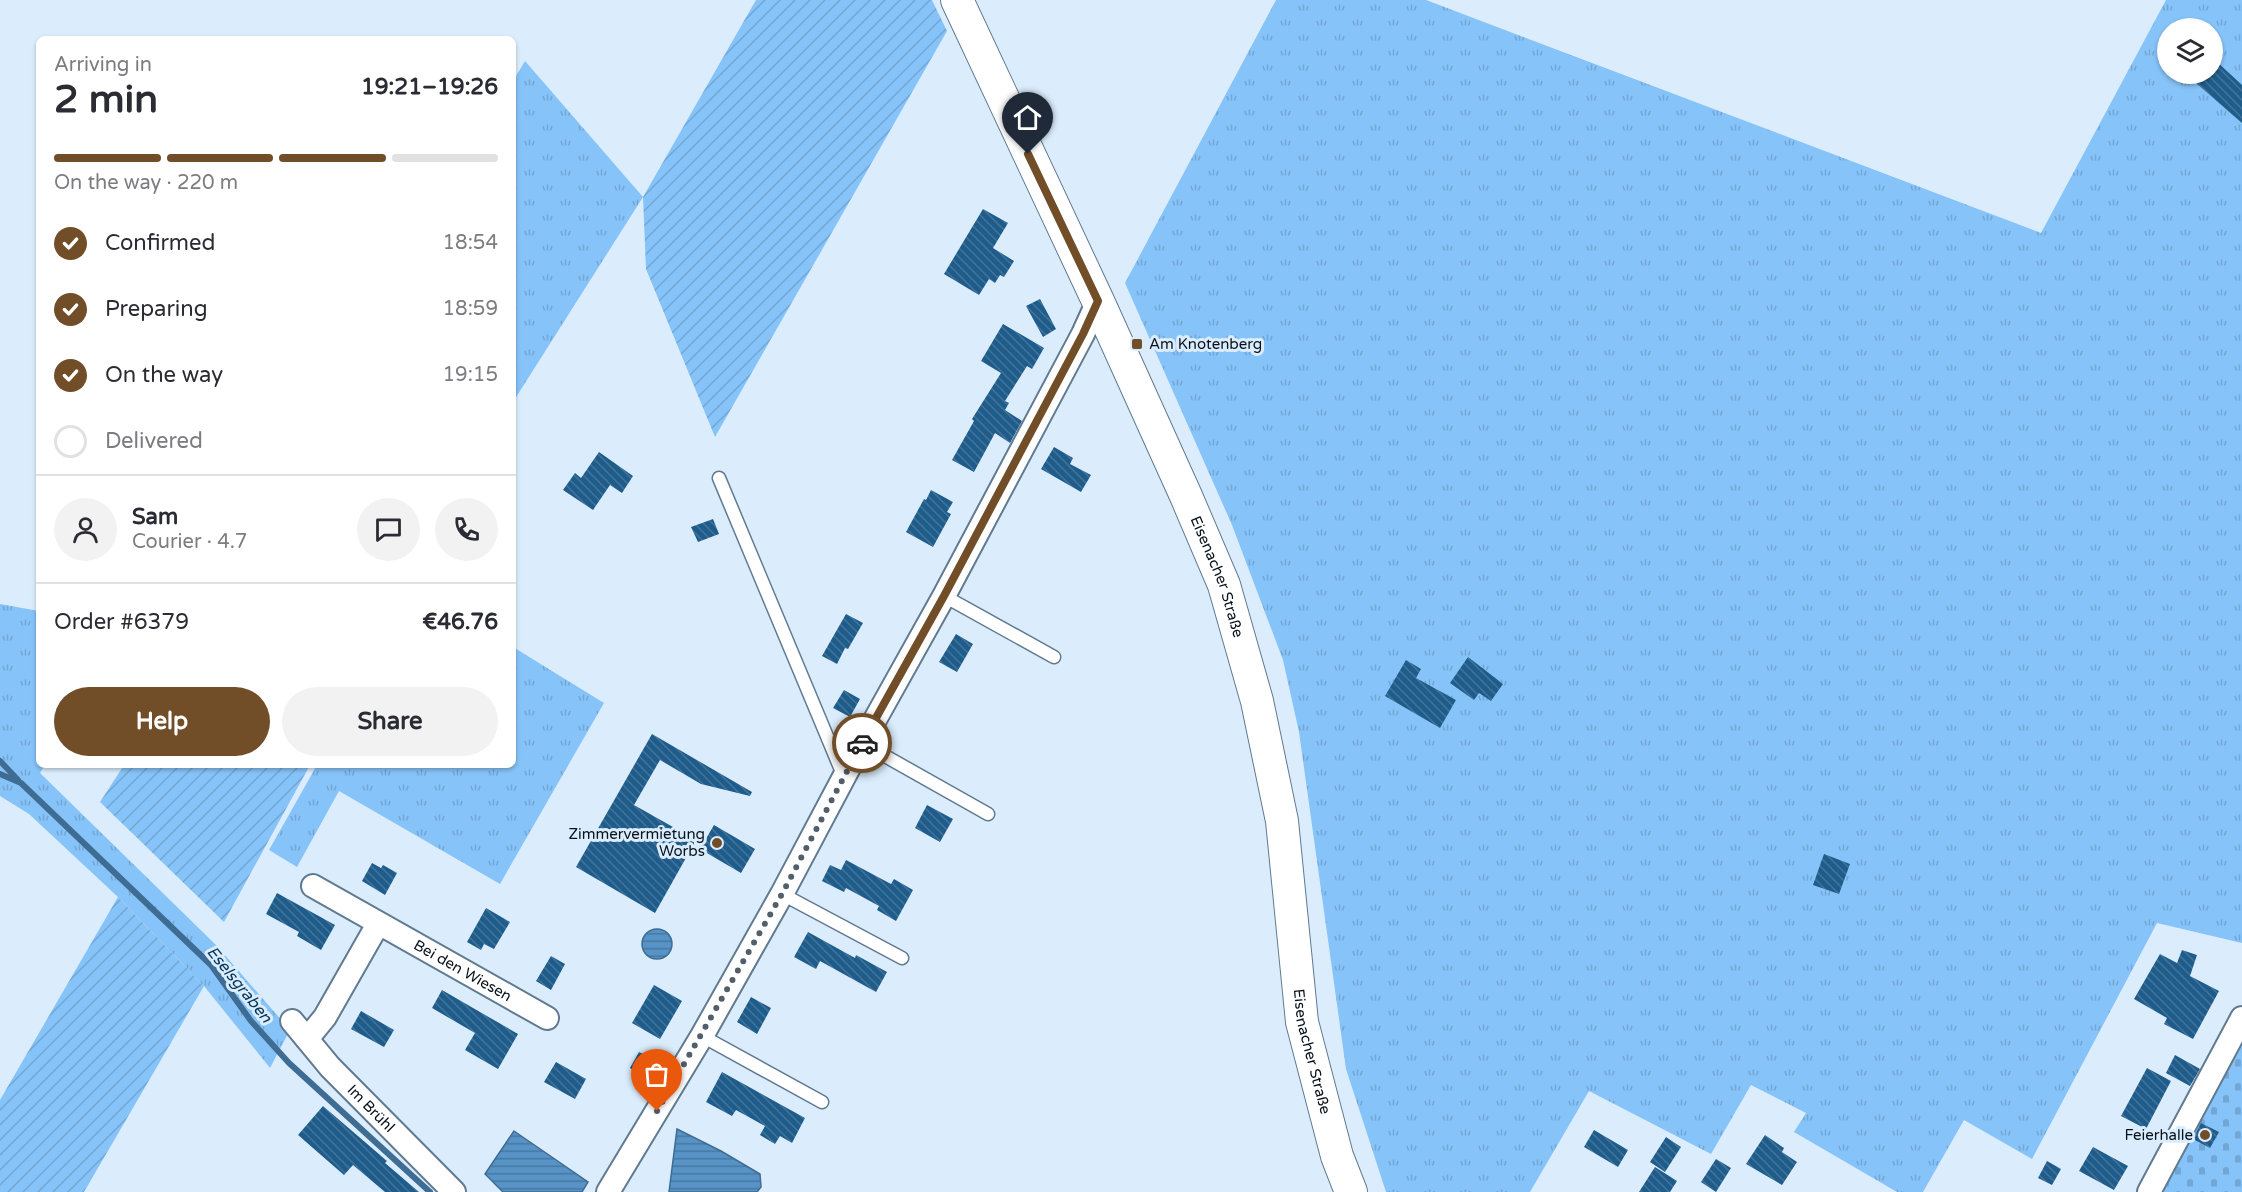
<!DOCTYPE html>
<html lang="en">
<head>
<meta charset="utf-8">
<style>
	:root { --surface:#fff; --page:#f2f2f3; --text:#2b2b33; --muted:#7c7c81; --line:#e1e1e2; --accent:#724e28 }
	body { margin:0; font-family:"Varela Round",sans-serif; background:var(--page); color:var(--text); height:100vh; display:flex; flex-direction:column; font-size:22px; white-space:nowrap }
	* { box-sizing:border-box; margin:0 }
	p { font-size:20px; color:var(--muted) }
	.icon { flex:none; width:33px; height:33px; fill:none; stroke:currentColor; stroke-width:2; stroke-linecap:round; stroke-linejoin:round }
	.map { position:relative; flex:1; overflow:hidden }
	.details { position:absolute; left:36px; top:36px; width:480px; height:732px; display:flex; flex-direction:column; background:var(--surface); border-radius:9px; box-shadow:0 2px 4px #0004 }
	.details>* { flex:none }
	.buttons { position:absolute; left:2157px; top:18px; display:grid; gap:12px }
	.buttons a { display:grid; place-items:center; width:66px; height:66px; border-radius:50%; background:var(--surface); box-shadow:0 2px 4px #0004; font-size:30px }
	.pin { position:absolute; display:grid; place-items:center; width:51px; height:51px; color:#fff; margin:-62px -26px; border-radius:50% 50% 50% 0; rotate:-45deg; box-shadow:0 0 6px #0007 }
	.pin .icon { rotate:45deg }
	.courier { position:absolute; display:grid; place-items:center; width:60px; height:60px; margin:-30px; border:4px solid #724e28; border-radius:50%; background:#fff; color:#222; box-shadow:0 2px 8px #0007 }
	.summary em { font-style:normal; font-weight:700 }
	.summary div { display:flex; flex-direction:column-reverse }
	.summary { display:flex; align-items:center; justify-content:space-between; height:102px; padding:0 18px }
	h1 { font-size:39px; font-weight:700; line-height:45px }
	.bar { display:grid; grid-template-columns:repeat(4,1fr); gap:9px 6px; align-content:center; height:72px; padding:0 18px }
	.bar i { height:8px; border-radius:4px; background:var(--line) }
	.bar .on { background:var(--accent) }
	.bar p { grid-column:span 4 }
	.line { display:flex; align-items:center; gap:15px; padding:0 18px; border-top:2px solid var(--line) }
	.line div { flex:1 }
	.round { display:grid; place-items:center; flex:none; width:63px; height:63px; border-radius:32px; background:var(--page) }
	ol { padding:0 18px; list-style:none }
	li { display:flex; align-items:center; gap:18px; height:66px }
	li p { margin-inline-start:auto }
	li .icon { padding:6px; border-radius:50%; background:var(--accent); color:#fff; stroke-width:4 }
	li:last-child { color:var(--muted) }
	li i { width:33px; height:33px; border:3px solid var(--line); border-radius:50% }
	.cta { display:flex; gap:12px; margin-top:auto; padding:12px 18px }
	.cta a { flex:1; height:69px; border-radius:36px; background:var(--accent); color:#fff; font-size:24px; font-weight:700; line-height:69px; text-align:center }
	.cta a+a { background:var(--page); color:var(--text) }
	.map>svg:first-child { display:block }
</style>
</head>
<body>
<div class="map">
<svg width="2242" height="1192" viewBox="0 0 2242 1192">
	<defs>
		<pattern id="grass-tufts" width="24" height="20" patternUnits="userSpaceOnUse" patternTransform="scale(1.5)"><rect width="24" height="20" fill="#86c3f8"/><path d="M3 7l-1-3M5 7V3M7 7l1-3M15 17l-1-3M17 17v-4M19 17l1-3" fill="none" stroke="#72a6d4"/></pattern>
		<pattern id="cemetery-stones" width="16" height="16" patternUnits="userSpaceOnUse" patternTransform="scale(1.5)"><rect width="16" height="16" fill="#86c3f8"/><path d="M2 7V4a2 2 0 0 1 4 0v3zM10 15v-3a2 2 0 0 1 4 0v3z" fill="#72a6d4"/></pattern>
		<pattern id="garden-furrows" width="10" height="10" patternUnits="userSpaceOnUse" patternTransform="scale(1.5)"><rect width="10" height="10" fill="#86c3f8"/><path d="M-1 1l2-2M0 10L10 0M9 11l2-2" fill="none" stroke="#72a6d4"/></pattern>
		<pattern id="water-rules" width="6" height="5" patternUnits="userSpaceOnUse" patternTransform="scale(1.5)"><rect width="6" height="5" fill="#5793c6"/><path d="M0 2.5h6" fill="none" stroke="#4677a0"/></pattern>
		<pattern id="building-back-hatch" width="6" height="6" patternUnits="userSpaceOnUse" patternTransform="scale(1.5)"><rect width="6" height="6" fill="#1e5c8b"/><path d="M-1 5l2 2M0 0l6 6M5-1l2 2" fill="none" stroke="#447397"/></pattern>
	</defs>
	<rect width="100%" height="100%" fill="#dbedfd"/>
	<!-- grass -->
	<path fill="url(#grass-tufts)" fill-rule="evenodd" d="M1276,0H1426L2041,233L2166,0H2242V943L2157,923L2032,1159L1964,1120L1923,1192H1897L1794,1132L1806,1113L1751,1085L1711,1154L1589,1091L1530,1192H1386L1346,1069L1299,732L1283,660L1232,525L1125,283ZM2168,28H2212V74H2168Z
		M525,61L643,197L513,402V81Z
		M0,604L39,611V765H45L40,773L217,946L290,1030L270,1068L204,986L118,897L29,814L0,796Z
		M513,647L604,703L500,884L339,791L297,867L269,850L317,765H513Z"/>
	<!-- cemetery -->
	<path fill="url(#cemetery-stones)" d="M2242,1039V1192H2161Z"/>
	<!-- garden -->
	<path fill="url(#garden-furrows)" d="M756,0H932L947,31L715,437L646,269L643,197Z
		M124,765H310L224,922L100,802Z
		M118,897L204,986L84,1192H0V1100Z"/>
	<!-- water -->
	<path fill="url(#water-rules)" stroke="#3f6c93" stroke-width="1.5" d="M642 944a15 15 0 1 1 30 0a15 15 0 1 1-30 0Z
		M677,1129L721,1151L760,1174L761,1187L757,1192H669Z
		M514,1131L588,1182L582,1192H503L485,1174Z"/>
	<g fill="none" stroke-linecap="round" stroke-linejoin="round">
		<!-- stream -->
		<path stroke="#3f6c93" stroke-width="6" d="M0,761L18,780
			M0,774L21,783L211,965L251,1021L289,1063L430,1192"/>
	</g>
	<!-- building -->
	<path fill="url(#building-back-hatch)" d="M2216,61L2242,85V123L2196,83L2204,74H2212V65Z
		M983,209L1008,223L993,248L1014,261L1004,277L1000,275L995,283L989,279L979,295L944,274Z
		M1040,299L1056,329L1043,337L1026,306Z
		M1003,324L1044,348L1032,369L1027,366L1005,401L1009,403L1005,410L1022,421L1010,443L995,433L974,472L952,460L974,421L972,419L1001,373L981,361Z
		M1054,447L1073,458L1070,464L1091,475L1081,492L1041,469Z
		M599,452L633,476L622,493L610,485L593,510L563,490L575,473L581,478Z
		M931,490L953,502L947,512L951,514L933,547L906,532L924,499L926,500Z
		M713,519L719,534L698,542L691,527Z
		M846,614L863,623L848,649L845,648L837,664L822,656Z
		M956,634L973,644L957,672L939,662Z
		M1468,657L1503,684L1491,701L1479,693L1474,700L1450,683Z
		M1406,660L1421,669L1416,678L1456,700L1440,728L1385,696Z
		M844,690L860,699L850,717L833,708Z
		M652,734L752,792L750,796L701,784L660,760L634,805L696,840L655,913L576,867Z
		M927,805L953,819L940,842L915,828Z
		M714,825L755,849L741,873L700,849Z
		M1824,854L1850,864L1839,894L1813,885Z
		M846,860L891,884L894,879L913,890L896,921L877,910L879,906L846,888L844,892L822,881L830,865L841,870Z
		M372,863L381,868L383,865L397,873L385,895L362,881Z
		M277,893L335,925L321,950L297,936L299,932L266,914Z
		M486,908L510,922L494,949L484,944L481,950L467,942Z
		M808,932L855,958L856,955L887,972L876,992L820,961L816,969L794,957Z
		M2182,950L2197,955L2190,976L2219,991L2193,1039L2164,1024L2167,1018L2134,999L2160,954L2177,963Z
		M551,956L565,964L551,990L536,981Z
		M654,985L682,1001L660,1039L632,1023Z
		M442,990L518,1034L498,1069L465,1050L475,1033L432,1008Z
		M751,997L771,1008L757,1034L737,1022Z
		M361,1011L394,1030L384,1047L351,1029Z
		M639,1052L655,1060L645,1077L630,1068Z
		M2175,1055L2200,1069L2190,1086L2166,1073Z
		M556,1062L586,1079L575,1099L544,1082Z
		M2147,1068L2171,1081L2146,1129L2121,1116Z
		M722,1072L805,1118L792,1143L780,1136L775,1144L760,1135L765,1126L736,1110L732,1116L706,1102Z
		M323,1106L387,1161L385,1163L419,1192H385L353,1165L344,1175L298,1135Z
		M2201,1123L2219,1132L2210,1148L2193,1139Z
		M1594,1130L1628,1150L1618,1167L1584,1147Z
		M1765,1135L1784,1148L1782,1152L1797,1162L1782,1185L1746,1164Z
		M1666,1137L1681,1147L1665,1172L1650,1162Z
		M2093,1147L2128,1166L2114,1190L2079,1171Z
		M1716,1159L1731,1168L1716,1192L1701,1182Z
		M2047,1161L2061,1169L2052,1185L2038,1178Z
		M1655,1167L1677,1181L1670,1192H1639Z"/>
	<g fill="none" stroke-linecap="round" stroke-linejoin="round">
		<!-- service casing -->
		<g stroke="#607a91" stroke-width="15">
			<path id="service" d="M719,478L844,777
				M944,596L1054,657
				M862,743L988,814
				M782,894L902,958
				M702,1036L822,1102"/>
		</g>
		<!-- minor casing -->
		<g stroke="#607a91" stroke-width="26">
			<g id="minor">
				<path id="s1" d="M313,886L547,1018"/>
				<path id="s2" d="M292,1021L330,1067L454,1192"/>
				<path d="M307,1039L325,1017L378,924"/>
				<path d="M608,1192L702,1036L782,894L862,743L944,596L1083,334L1098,301"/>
				<path d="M2149,1192L2242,1018"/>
			</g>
		</g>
		<!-- secondary casing -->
		<g stroke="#607a91" stroke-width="34">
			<g id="secondary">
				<path id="s3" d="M957,0L1098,301L1186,496L1224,585L1257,701L1282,821L1302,1022L1337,1156L1351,1192"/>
			</g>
		</g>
		<!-- service -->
		<use href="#service" stroke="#fff" stroke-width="12"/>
		<!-- minor -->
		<use href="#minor" stroke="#fff" stroke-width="22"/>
		<!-- secondary -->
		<use href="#secondary" stroke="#fff" stroke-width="32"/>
	</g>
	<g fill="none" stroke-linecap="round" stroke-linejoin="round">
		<!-- done -->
		<path stroke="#525f6a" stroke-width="6" stroke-dasharray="0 10.8" d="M657,1111L782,894L862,743"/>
		<!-- route -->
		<path stroke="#724e28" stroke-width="8" d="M862,743L944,596L1083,334L1098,301L1028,154"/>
	</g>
	<!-- markers -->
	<g fill="#724e28" stroke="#dbedfd" stroke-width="2">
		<rect x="1131" y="338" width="12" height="12" rx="3"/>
		<circle cx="717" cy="843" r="6"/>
		<circle cx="2205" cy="1135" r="6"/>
	</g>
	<g text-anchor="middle" stroke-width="6" stroke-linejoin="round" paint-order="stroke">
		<!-- poi labels -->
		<g font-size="15" fill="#08121b" stroke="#dbedfd" text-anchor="end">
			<text x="1149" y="349" text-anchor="start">Am Knotenberg</text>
			<text x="705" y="839">Zimmervermietung<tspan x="705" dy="17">Worbs</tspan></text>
			<text x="2193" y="1140">Feierhalle</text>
		</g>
		<!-- street labels -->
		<g font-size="15" fill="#08121b" stroke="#dbedfd">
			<text dy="5" stroke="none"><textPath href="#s3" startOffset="633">Eisenacher Straße</textPath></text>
			<text dy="5" stroke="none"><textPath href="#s1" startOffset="172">Bei den Wiesen</textPath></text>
			<text dy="5" stroke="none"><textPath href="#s3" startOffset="1119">Eisenacher Straße</textPath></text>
			<text dy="5" stroke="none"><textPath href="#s2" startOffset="118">Im Brühl</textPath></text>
		</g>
		<!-- water labels -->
		<g font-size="16" font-style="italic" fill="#043456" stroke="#dbedfd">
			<text transform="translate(240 984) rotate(51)" y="6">Eselsgraben</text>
		</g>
	</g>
</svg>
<div class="buttons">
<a><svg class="icon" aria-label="layers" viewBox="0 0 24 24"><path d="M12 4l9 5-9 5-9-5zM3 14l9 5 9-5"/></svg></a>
</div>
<div class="pin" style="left:657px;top:1111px;background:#ea580c"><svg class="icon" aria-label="bag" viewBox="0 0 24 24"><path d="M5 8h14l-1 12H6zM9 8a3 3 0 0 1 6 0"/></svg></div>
<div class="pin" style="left:1028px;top:154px;background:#1f2937"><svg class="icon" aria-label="home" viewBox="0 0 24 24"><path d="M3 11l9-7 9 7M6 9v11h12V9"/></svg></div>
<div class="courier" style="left:862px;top:743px"><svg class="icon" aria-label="car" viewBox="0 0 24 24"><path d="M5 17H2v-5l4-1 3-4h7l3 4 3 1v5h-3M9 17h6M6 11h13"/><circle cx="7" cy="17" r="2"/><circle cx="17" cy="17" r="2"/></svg></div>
<section class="details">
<div class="summary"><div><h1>2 min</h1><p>Arriving in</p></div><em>19:21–19:26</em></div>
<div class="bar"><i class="on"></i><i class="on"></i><i class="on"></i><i></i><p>On the way · 220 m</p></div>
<ol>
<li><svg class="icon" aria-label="check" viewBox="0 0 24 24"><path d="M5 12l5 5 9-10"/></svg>Confirmed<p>18:54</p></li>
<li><svg class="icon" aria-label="check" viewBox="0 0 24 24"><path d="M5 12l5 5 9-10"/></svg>Preparing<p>18:59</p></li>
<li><svg class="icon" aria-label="check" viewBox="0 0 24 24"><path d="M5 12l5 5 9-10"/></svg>On the way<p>19:15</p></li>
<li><i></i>Delivered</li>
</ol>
<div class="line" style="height:108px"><a class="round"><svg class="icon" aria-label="person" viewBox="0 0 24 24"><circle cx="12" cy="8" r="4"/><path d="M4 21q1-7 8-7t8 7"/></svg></a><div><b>Sam</b><p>Courier · 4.7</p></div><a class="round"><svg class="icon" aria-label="chat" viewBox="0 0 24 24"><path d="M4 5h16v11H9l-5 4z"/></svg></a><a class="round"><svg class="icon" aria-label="phone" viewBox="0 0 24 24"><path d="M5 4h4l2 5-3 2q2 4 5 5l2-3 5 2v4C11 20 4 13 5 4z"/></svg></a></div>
<div class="line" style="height:78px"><div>Order #6379</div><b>€46.76</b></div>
<div class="cta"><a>Help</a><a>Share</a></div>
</section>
</div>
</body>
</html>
